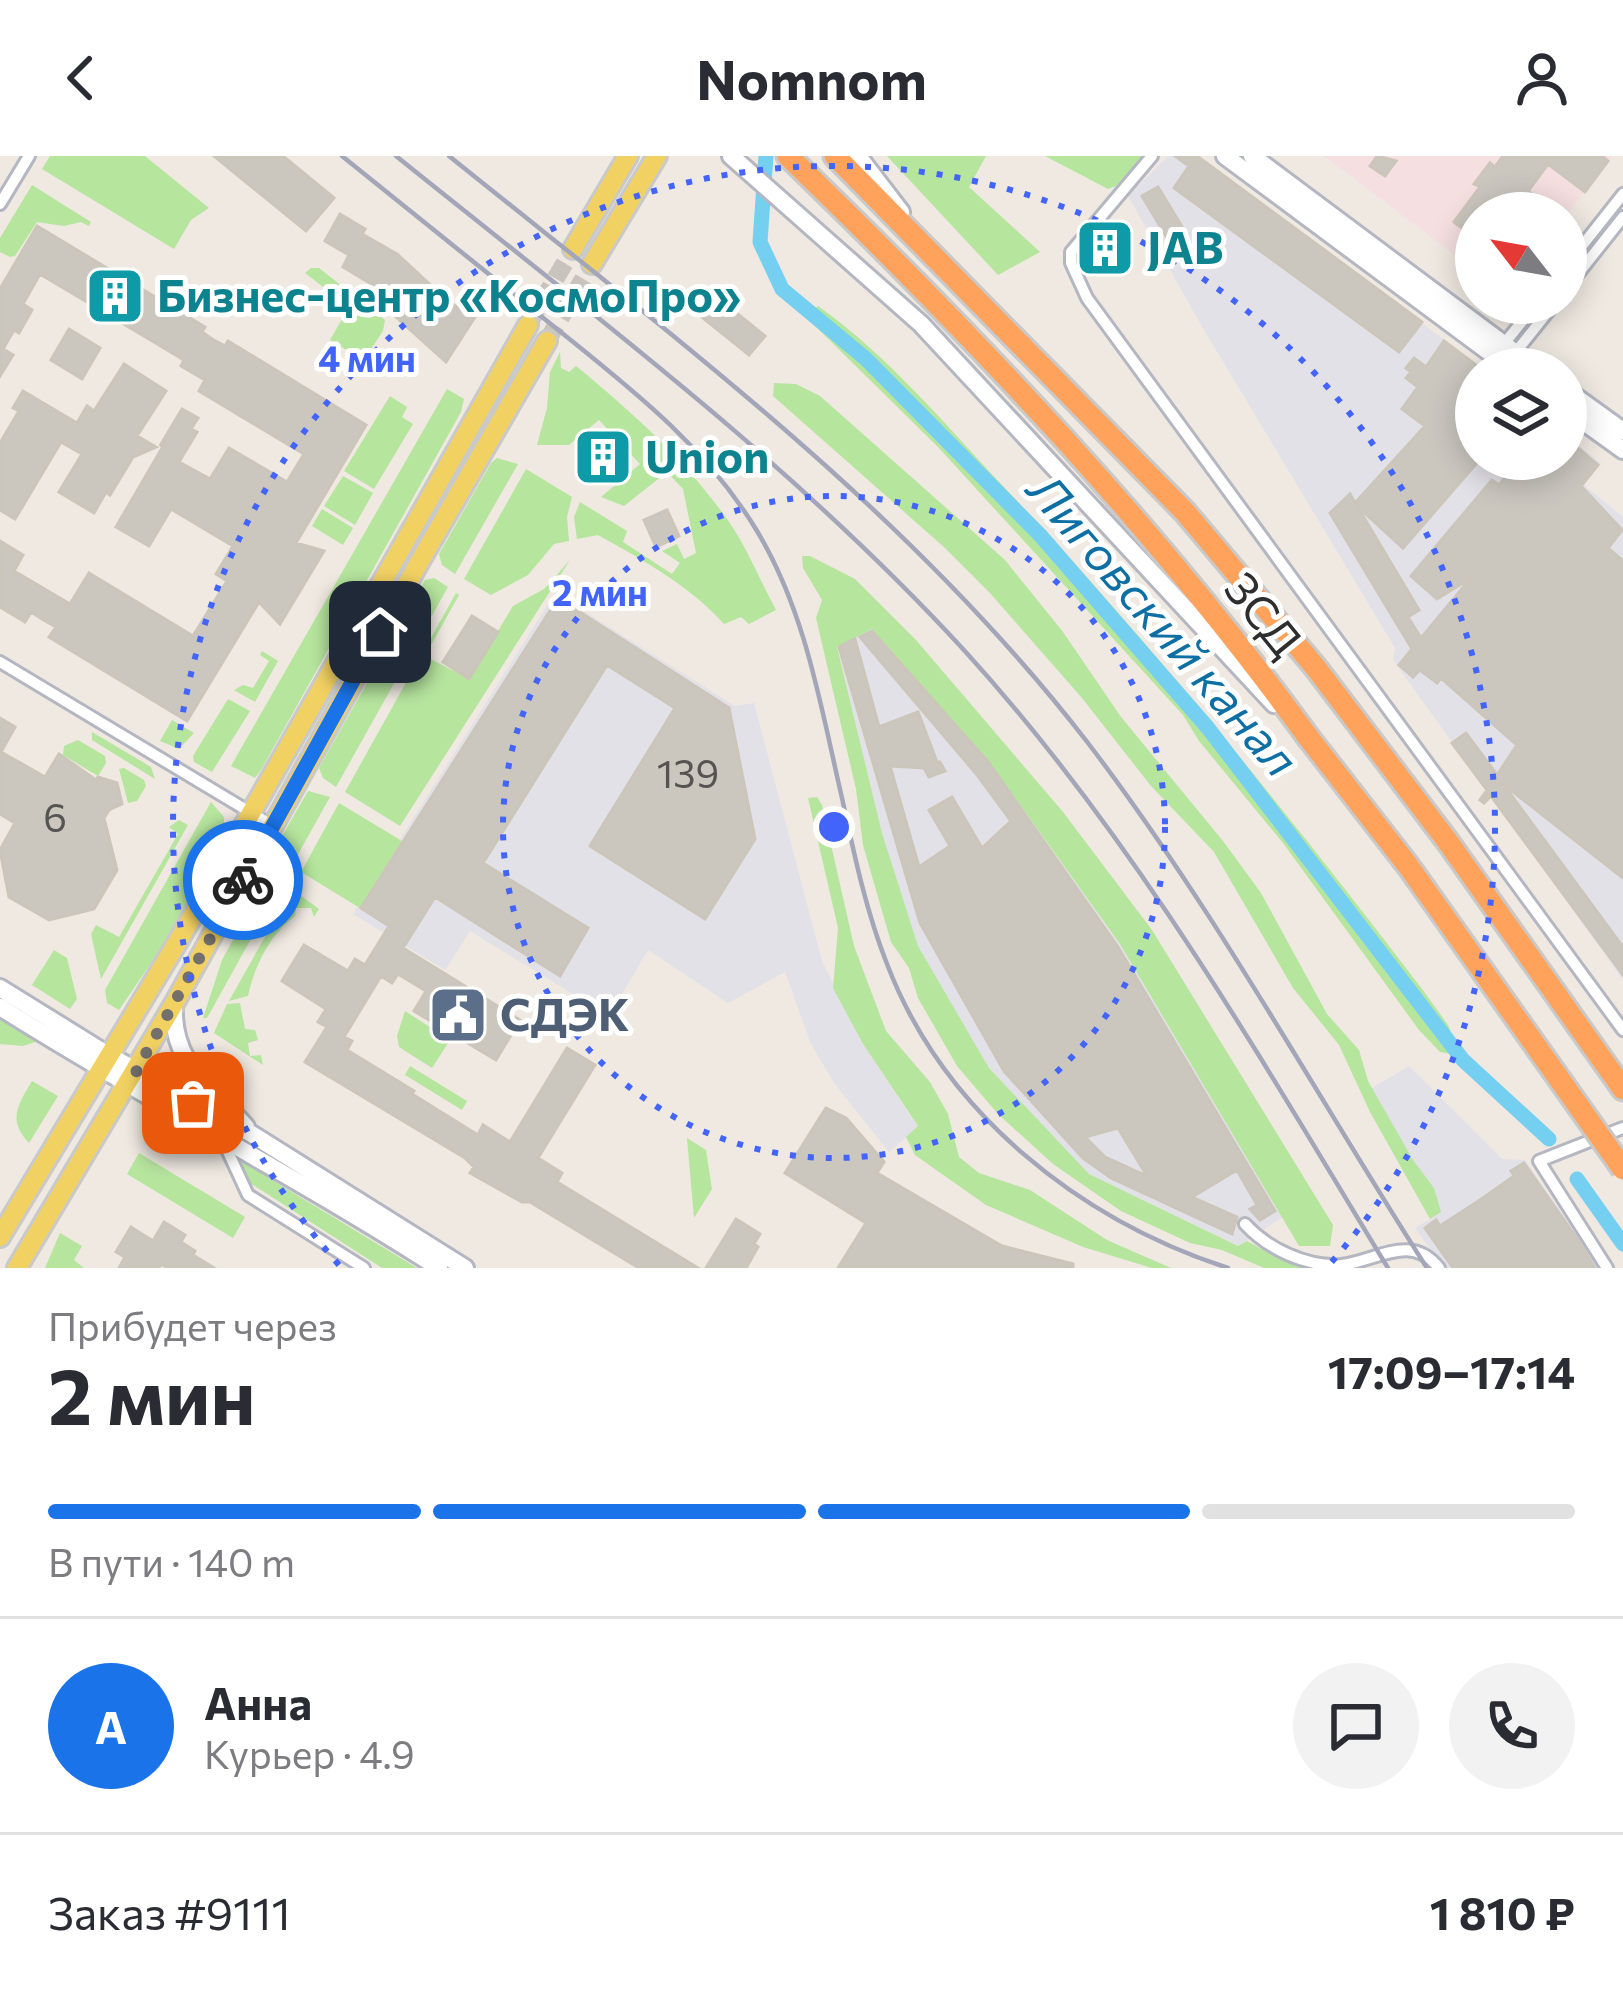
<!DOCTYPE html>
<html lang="ru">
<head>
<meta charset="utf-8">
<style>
	:root { --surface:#fff; --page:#f2f2f3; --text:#2b2b33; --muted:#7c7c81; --line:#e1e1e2; --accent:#1a73e8 }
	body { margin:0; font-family:Commissioner,sans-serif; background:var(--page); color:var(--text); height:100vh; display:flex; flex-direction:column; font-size:45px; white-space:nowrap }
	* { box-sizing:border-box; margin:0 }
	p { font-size:39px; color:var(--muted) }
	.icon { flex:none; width:66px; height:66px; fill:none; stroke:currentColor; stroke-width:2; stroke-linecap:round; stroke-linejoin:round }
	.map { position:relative; height:1112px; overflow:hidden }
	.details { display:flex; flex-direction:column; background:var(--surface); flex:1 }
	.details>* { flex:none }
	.needle { width:78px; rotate:301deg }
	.fabs { position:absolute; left:1455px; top:36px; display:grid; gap:24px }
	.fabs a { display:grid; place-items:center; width:132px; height:132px; border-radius:50%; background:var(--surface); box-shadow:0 6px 30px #0003; font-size:60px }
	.pin { position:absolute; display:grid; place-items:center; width:102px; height:102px; color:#fff; margin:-51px; border-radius:24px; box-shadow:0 6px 18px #0006 }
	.courier { position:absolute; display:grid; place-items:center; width:120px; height:120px; margin:-60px; border:9px solid #1a73e8; border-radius:50%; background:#fff; color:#222; box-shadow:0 3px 15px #0007 }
	.overview em { font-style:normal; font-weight:700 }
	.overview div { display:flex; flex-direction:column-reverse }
	.overview { display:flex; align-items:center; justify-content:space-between; height:204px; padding:0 48px }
	h1 { font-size:78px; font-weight:700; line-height:90px }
	.bar { display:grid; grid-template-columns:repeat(4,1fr); gap:18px 12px; align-content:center; height:144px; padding:0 48px }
	.bar i { height:15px; border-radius:9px; background:var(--line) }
	.bar .current { background:var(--accent) }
	.bar p { grid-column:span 4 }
	.line { display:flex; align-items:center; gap:30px; padding:0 48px; border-top:3px solid var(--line) }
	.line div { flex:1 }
	.round { display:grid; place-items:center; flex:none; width:126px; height:126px; border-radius:63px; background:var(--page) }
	header { display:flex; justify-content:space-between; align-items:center; height:156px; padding:0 48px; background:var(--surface); font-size:54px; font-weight:700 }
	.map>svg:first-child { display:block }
</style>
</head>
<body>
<header><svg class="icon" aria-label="back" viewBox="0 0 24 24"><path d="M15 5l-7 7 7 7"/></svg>Nomnom<svg class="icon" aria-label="person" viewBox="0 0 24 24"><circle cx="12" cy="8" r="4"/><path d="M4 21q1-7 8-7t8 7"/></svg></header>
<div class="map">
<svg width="1623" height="1112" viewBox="0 0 1623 1112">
	<rect width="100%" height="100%" fill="#efe9e1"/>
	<!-- industrial -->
	<path fill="#e3e1e8" d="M1168,0H1199L1483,213H1476V303H1566V278L1600,307L1584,329L1623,361V824L1393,504L1395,492L1204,174L1128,40Z
		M555,437L735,550L754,547L822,805L863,888L918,971L889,996L834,927L811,888L785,816L728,847L648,794L609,860L470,775L445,814L353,758Z
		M872,473L991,608L1120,788L1284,1060L1239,1090L1089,1018L989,912L918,790L882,677L837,490Z
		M1409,910L1502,1003L1525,1004L1600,1112H1444L1415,1072L1440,1057L1367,935Z"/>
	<!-- medical -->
	<path fill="#f5dfe0" d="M1324,0H1612L1566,60L1476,57V115Z"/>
	<!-- green -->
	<path fill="#b6e59e" d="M50,0H145L209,52L191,64L174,93L42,13Z
		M887,0H986L969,31L1040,96L998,119Z
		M1045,0H1143L1116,30L1108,33Z
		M32,29L91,66L89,70L81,66L64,70L37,66L15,100L10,101L0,96V82Z
		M311,112H319L385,164L383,175L365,202L358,201L330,184L349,151L305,117Z
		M818,150C886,198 944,267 1001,328C1152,487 1289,659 1422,833L1448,869L1460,899L1440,896L1419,874L1283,687L1199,585L1183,559L938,291L806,161Z
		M560,196L561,212L569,216L576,210C633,257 684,303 727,363C747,391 760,425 776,454L749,468L741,461L724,468C690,430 643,404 598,379L577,383L574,361L580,346L627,375L623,386L672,418L680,407L662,395L677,388L684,403L696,397L683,333L667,316L624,350L601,341L640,308L599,264L569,289H537L547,252L550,216Z
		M774,227L796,228L820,240L1005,404L1063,476L1121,561L1223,685L1261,737L1327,858L1359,894L1368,925L1413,1004L1434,1032L1441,1056L1430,1063L1370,956L1339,889L1293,832L1214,696L1151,630L1082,542L989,436L945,392L773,240Z
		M447,233L464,243L461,256L261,614L255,622L231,610Z
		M390,240L407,251L402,261L413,268L374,333L344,315Z
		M497,302L518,308L455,418L442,409L439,398L491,307Z
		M526,313L572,341L567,361L569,385L554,388L528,419L491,439L464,423Z
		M343,320L373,337L355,369L324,350Z
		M322,353L353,372L343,389L312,370Z
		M802,400H810L855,423L916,484L1063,656L1152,774L1333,1069L1330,1090H1299L1120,788L991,608L872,473L837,491L882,677L918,790L989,912L1089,1018L1238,1090L1247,1085L1276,1101L1314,1112H1264L1222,1094L1190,1087L1121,1055L1053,1008L998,958L957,910L918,842L909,812L891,786L863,689L856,633L816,462L822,444L803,412Z
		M570,404L400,670L345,636L456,437L459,439L425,500L469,523L513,450L544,433Z
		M434,422L448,431L336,631L323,622L319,612L425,424Z
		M262,495L278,505L255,546L234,534L243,529L253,532L269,505L260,499Z
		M228,543L250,555L212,616L194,606L193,600Z
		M172,564L194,577L179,593L160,585Z
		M92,576L151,611L155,623L92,584Z
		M78,584L105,600L106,607L98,620L63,599L64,590Z
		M124,612L144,624L146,630L137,645L128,647L119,613Z
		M308,635L330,641L292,709L271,699Z
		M817,641L822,649L854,790L886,875L930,926L948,958L959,1001L979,1017L1030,1034L1107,1084L1171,1112H1152L1083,1091L986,1049L915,999L906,981L918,970L863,888L833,832L838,772L808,642Z
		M211,646L224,661V679L160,794L119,854L107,847L105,834Z
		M339,647L402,685L360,752L301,716Z
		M179,664L188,669L101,823L91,778L96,769L119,781L178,678L169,671Z
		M265,709L286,720L207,862H203L222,804L245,762L239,757Z
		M292,733L319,753L314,761L311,752H296L295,760C270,778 254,811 248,840L229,845Z
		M54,794L67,802L77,843L70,853L32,829Z
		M240,847L245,873L255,874L258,884L248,887L250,900L261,899L263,909L214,877L227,848Z
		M405,855L450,884L432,912L399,891L397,880Z
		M0,860L38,885L23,890L0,888Z
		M410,910L467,945L462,954L405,919Z
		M32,925L58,940L29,987C7,964 18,949 32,925Z
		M687,982L706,994L712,1033L694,1062Z
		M139,997L245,1061L233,1082L127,1018Z
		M241,1005L417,1112H382L250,1027Z
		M60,1077L82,1090L74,1104L84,1112H45Z"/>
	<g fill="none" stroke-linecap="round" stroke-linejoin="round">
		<!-- canal -->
		<path stroke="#75cff0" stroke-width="15" d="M766,0L760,86L782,133L866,203L1040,379L1208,572L1463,904L1549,983
			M1577,1023L1623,1088"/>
	</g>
	<!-- building -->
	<path fill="#cbc7bf" stroke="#cbc5ba" stroke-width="3" fill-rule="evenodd" d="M214,0H283L334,42L306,75Z
		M1175,0H1197L1422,166L1399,196L1174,32L1189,10Z
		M1377,0L1396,5L1385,20L1370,10Z
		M1503,0H1602L1608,5L1585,36L1548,8L1528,35L1545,48L1538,57H1514L1499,46L1492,57H1476V83L1454,66L1480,31L1474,28L1490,7L1495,11Z
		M1158,31L1184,74L1179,77L1192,98L1181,105L1142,40Z
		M340,58L365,73L362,78L397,98L449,146L475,161L446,206L395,160L400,152L375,138L378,132L343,111L349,99L325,85Z
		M1115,65L1126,72L1095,119L1085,112Z
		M37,70L205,171L202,176L212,183L225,190L228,185L366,269L296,387L324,395L280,468L259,446L187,565L49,481L56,471L42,463L31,456L25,466L0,451V385L23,399L14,415L70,448L89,417L193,480L227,425L216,418L233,390L171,353L149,390L116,371L165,287L160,290L182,253L198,262L191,273L197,276L179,306L210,323L229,292L287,326L304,298L199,235L205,224L181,210L184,204L40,118L23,148L32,154L19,177L14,174L3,193L13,199L0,220V133Z
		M708,134L765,180L749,199L693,154Z
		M69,173L100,192L82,223L51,204Z
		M1444,185L1476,209V308L1403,392L1357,350L1419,454L1408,461L1421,482L1471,422L1437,443L1411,420L1492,324L1499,329L1515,309L1519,312L1527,303H1566V282L1598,309L1581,330L1622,374L1608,392L1623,405V722L1503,628L1623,791V819L1491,640L1484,647L1480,644L1487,634L1452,587L1466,577L1497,619L1517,589L1441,522L1437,527L1420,514L1413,521L1399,509L1412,493L1330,357L1350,338L1355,347L1425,270L1402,253L1418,231L1406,222L1411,216L1406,212L1414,202L1426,211Z
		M124,208L166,235L137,280L156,291L133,301L110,339L106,336L94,357L59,336L82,298L61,286L15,363L0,354V287L19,255L13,252L23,235L77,267L87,250L94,255Z
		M611,276L629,298L596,326L577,305Z
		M667,354L679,380L656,391L644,364Z
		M558,442L729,552L755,683L705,763L590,690L675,552L607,509L483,707L588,772L560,820L435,741L403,792L520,864L496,904L414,855L426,835L398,818L392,827L381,820L344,881L352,885L347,894L414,935L412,938L478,979L483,969L510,986L567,892L595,909L538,1002L562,1017L557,1026L698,1112H639L530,1046H522L470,1017L474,1011L465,1002L305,906L327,871L318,866L326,853L282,825L304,789L348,815L355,803L365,809L389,770L361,752Z
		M472,460L498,476L469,523L443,506Z
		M872,475L989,607L1118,791L1275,1055L1260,1064L1250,1053L1257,1049L1237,1014L1192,1041L1237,1061L1232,1078L1111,1022L1083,1002L1004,915L920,767L839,491L855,483L879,571L918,556L937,606H940L945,615L929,621L924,612L890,610L919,711L950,690L929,654L952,641L982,692L1011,665L978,620L860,481ZM1118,972L1147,1020L1105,1001L1085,981Z
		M0,562L15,571L1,596L45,621L59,598L96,624L98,621L117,627L122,648L109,654L104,662L117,714L94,753L49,764L9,741L0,694L15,667L0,658Z
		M826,952L846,962L884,1006L877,1017L1002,1090L1073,1108V1112H838L866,1067L785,1017Z
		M1524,1007L1578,1084L1595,1112H1453L1425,1072L1436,1064L1440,1070L1483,1042L1514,1020L1511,1015Z
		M736,1063L760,1078L754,1088L758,1091L746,1112H706Z
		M164,1066L185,1079L181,1086L195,1095L193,1099L214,1112H168L161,1108L159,1112H119L125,1101L116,1096L131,1071L153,1085Z"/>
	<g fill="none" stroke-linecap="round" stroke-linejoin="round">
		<!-- primary-tunnel -->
		<path stroke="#c8c4bd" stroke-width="18" stroke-dasharray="18 9" stroke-linecap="butt" d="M528,169L573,93
			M547,185L592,108"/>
		<!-- minor casing -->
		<g stroke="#b4b7c1" stroke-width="16">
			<path id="minor" d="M1152,0L1071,96V107L1087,142L1623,874
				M0,48L29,0
				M1566,110L1623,38
				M1566,133L1623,61
				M1503,189L1537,147
				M1515,197L1555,147
				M0,506L273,670
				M223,985L248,1039L364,1112
				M1245,1068C1268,1093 1306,1111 1341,1109C1377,1105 1411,1076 1439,1112
				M1607,1112L1539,1005L1623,972"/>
		</g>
		<!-- secondary casing -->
		<g stroke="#b4b7c1" stroke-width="22">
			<path id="secondary" d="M731,0L921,168L1274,548
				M858,0L901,56
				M1225,0L1512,213
				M1252,0L1537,213
				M1566,234L1623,275
				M1566,253L1623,294
				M0,832L108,899L250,977L465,1112
				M174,849C171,908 210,930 246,971
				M0,851C144,942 296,1020 439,1112"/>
		</g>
		<!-- primary casing -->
		<g stroke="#c9c9c9" stroke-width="24">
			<path id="primary" d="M573,93L628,0
				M592,108L657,0
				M0,1081L180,782L528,169
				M17,1112L174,848L420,405L547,185"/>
		</g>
		<!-- motorway casing -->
		<g stroke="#c9c9c9" stroke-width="27">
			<path id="motorway" d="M788,0C974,180 1156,371 1308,581
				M835,0L1185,356L1316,512L1448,686L1623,933"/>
		</g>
		<!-- minor -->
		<use href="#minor" stroke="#fff" stroke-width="10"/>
		<!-- secondary -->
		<use href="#secondary" stroke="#fff" stroke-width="16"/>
		<!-- primary -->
		<use href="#primary" stroke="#f2d163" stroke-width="18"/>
		<!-- motorway -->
		<use href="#motorway" stroke="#ffa35c" stroke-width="21"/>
		<!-- rail -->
		<path stroke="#a3a6b8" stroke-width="4.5" d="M342,0C411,55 479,110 547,165C625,228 705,288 757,375C806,456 821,552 842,642C854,698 866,755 887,808C944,957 1080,1064 1228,1112
			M396,0C591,157 793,308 963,493C1133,679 1258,898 1388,1112
			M449,0C675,182 910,356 1088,587C1214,752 1315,937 1427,1112"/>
		<!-- motorway-bridge casing -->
		<g stroke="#c9c9c9" stroke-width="27" stroke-linecap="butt">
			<path id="motorway-bridge" d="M1308,581L1409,711L1623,1013"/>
		</g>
		<!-- motorway-bridge -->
		<use href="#motorway-bridge" stroke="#ffa35c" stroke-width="21"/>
	</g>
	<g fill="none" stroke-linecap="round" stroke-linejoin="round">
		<!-- done -->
		<path stroke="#726f6d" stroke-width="12" stroke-dasharray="0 21.6" d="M193,947L136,915L243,724"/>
		<!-- route -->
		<path stroke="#1a73e8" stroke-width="15" d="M243,724L380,476"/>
	</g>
	<!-- distance rings -->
	<g fill="none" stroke="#4264fb" stroke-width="6" stroke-dasharray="6 12">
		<circle cx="834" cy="671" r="331"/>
		<path d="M339 1109A661 661 0 1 1 1329 1109"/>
	</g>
	<!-- icons -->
	<defs>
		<g id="building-square" transform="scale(3)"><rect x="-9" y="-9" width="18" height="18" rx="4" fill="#0f9aa8" stroke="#fff"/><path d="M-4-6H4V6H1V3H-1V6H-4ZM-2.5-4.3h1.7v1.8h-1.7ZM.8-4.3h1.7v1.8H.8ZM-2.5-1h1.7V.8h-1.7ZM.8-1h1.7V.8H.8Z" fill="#fff"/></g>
		<g id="civic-square" transform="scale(3)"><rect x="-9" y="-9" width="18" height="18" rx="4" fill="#5c6f8a" stroke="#fff"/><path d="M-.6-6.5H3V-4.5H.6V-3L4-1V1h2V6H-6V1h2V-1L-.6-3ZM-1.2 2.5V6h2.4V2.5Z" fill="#fff"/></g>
	</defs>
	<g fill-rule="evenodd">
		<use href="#building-square" x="1105" y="92"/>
		<use href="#building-square" x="115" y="140"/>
		<use href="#building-square" x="603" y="301"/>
		<use href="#civic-square" x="458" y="859"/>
	</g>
	<g text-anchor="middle" stroke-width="10" stroke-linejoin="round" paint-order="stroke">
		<!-- number labels -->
		<g font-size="39" fill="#555452">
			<text x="688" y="632">139</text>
			<text x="55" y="676">6</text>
		</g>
		<!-- culture labels -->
		<g font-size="45" font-weight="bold" fill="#0d838f" stroke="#fff" text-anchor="start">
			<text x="1147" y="108">JAB</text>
			<text x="157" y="156">Бизнес-центр «КосмоПро»</text>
			<text x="645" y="317">Union</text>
		</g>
		<!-- street labels -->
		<g font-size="45" fill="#2e2e2e" stroke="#fff">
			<text transform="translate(1263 459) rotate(51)" y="16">ЗСД</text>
		</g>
		<!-- service labels -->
		<g font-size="45" font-weight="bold" fill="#4e5e75" stroke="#fff" text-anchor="start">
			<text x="500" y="875">СДЭК</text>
		</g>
		<!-- water labels -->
		<g font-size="48" font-style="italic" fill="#0d6fa3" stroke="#fff">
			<text transform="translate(1163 469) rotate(49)" y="17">Лиговский канал</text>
		</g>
	</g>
	<circle cx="834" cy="671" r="18" fill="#4264fb" stroke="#fff" stroke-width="6"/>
	<g font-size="36" text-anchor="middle" font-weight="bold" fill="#4264fb" stroke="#fff" stroke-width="10" stroke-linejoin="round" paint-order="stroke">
		<text x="367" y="216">4 мин</text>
		<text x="600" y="450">2 мин</text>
	</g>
</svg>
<div class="fabs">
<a><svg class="needle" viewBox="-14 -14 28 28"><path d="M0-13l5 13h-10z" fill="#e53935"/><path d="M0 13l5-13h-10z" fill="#7c7c81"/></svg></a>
<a><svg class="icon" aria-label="layers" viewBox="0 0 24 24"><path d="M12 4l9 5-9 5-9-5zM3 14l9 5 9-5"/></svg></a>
</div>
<div class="pin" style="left:193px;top:947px;background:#ea580c"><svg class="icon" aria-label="bag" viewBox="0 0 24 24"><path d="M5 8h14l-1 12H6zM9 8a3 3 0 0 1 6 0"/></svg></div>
<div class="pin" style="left:380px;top:476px;background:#1f2937"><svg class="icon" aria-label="home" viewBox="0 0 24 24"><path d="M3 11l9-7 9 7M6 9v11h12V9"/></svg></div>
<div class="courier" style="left:243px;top:724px"><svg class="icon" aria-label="bike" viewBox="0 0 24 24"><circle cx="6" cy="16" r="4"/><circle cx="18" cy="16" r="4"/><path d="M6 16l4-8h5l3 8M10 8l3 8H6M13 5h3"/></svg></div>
</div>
<section class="details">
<div class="overview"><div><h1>2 мин</h1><p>Прибудет через</p></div><em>17:09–17:14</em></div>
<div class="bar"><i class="current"></i><i class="current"></i><i class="current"></i><i></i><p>В пути · 140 m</p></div>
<div class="line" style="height:216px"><b class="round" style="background:var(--accent);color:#fff">А</b><div><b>Анна</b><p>Курьер · 4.9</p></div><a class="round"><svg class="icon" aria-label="chat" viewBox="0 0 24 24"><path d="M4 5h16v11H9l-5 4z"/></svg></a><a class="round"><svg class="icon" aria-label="phone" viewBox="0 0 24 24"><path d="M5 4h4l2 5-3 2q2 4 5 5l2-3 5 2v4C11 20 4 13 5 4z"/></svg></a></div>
<div class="line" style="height:156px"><div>Заказ #9111</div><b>1 810 ₽</b></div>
</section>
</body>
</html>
